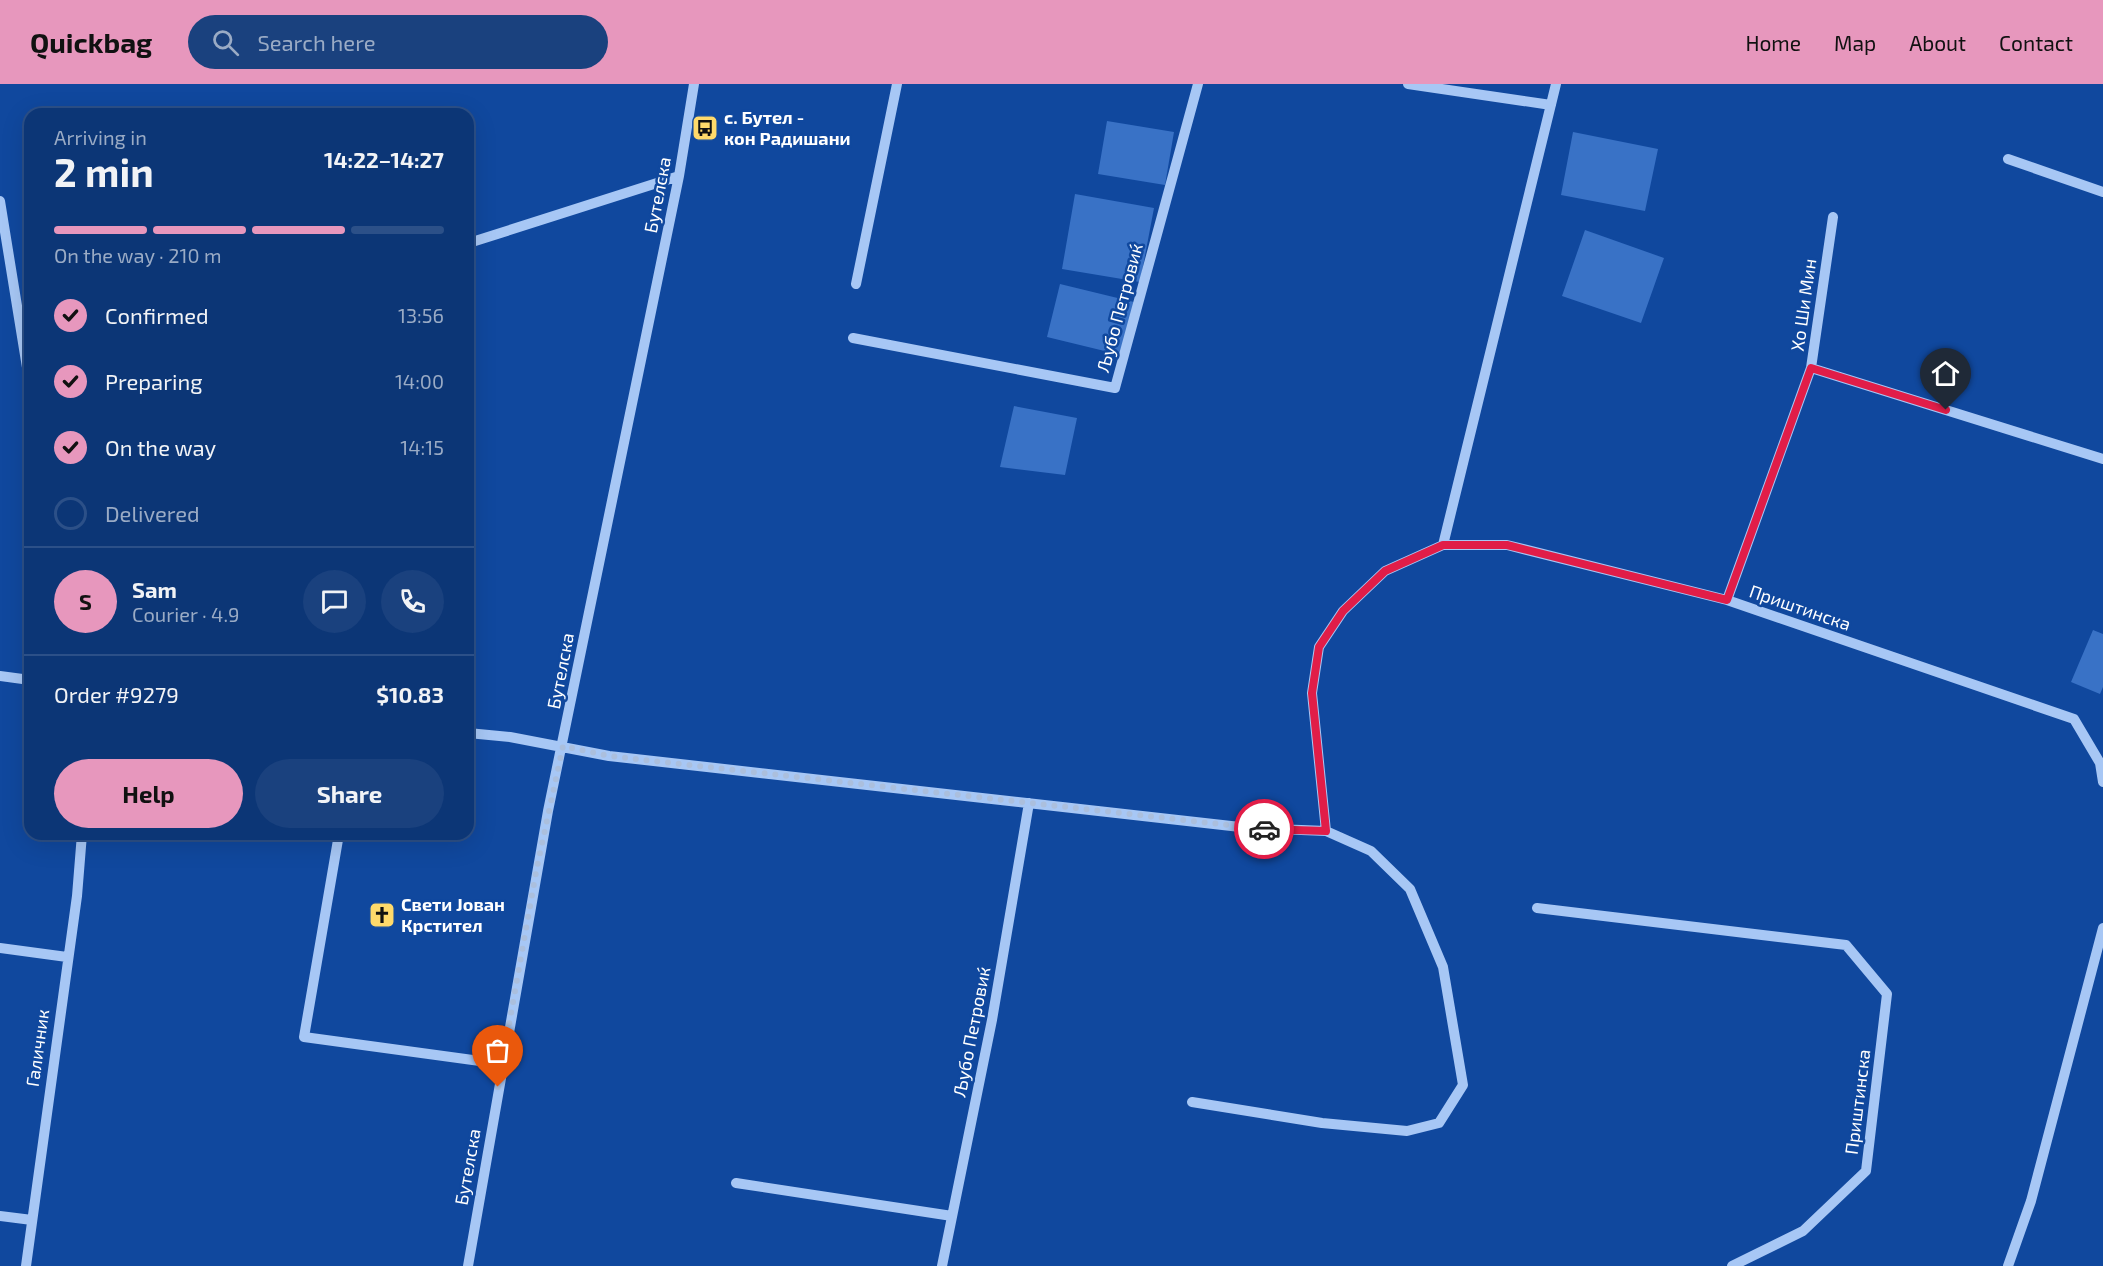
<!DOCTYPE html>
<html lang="en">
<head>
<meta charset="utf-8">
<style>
	:root { --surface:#0c3676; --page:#1a417e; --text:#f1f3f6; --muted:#9aabc5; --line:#2c5088; --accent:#e797bd }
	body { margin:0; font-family:"Exo 2",sans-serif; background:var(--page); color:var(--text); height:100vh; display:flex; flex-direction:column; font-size:22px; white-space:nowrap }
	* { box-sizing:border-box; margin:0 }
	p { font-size:20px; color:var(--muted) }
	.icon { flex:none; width:33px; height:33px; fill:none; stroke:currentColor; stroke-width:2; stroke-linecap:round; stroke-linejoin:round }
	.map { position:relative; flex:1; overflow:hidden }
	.panel { position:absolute; left:24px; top:24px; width:450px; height:732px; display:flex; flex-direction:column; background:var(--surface); border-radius:18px; box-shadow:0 6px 24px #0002,0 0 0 2px var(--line) }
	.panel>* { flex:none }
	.pin { position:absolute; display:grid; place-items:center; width:51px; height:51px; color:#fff; margin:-62px -26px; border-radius:50% 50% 50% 0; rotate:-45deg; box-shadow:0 0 6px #0007 }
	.pin .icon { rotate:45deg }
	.courier { position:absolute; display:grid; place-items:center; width:60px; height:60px; margin:-30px; border:4px solid #e11d48; border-radius:50%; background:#fff; color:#222; box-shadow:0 2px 8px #0007 }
	.overview em { font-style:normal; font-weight:700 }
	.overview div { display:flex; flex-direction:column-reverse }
	.overview { display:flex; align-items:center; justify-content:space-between; height:102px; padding:0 30px }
	h1 { font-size:39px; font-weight:700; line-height:45px }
	.bar { display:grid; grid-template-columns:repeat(4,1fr); gap:9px 6px; align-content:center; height:72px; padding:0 30px }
	.bar i { height:8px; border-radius:4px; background:var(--line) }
	.bar .selected { background:var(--accent) }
	.bar p { grid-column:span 4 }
	.line { display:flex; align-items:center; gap:15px; padding:0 30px; border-top:2px solid var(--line) }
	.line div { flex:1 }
	.round { display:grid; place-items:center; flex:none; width:63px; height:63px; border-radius:32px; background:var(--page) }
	ol { padding:0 30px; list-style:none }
	li { display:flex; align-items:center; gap:18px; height:66px }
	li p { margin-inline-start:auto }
	li .icon { padding:6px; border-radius:50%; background:var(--accent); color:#111; stroke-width:4 }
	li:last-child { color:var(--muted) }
	li i { width:33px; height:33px; border:3px solid var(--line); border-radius:50% }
	.primary-button { display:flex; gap:12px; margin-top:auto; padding:12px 30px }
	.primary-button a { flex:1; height:69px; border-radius:36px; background:var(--accent); color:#111; font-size:24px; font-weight:700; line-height:69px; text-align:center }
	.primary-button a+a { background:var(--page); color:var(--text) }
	header { display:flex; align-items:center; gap:36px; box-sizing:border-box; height:84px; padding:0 30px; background:var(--accent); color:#111 }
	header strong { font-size:28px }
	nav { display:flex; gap:33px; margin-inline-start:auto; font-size:21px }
	.search { width:420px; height:54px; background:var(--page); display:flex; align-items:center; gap:15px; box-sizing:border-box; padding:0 21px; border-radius:33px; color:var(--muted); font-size:22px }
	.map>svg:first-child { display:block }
</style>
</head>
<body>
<header>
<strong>Quickbag</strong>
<div class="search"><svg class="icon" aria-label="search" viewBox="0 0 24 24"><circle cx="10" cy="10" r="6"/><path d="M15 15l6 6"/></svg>Search here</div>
<nav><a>Home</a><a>Map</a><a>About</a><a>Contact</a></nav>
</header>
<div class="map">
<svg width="2103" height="1182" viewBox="0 0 2103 1182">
	<rect width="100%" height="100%" fill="#10489e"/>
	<!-- building -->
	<path fill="#3972c6" d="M1107,37L1174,48L1165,101L1098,90Z
		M1573,48L1658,65L1645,127L1561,111Z
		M1075,110L1154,124L1140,198L1062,185Z
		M1585,146L1664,174L1641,239L1562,212Z
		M1060,200L1134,218L1121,271L1047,253Z
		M1014,322L1077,334L1065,391L1000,383Z
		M2093,546L2103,550V603L2100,610L2071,598Z"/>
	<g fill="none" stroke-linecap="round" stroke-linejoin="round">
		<!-- minor -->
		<path stroke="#a7c7f5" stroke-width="10" d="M1408,0L1551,21
			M2008,75L2103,108
			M0,117L30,302
			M472,158L679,92
			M856,200L897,0
			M853,254L1115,304L1198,0
			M1811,284L2103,375
			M1443,461L1556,0
			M1727,516L1811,284L1833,133
			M0,592L30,596
			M468,649L510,653L609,672L1249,744L1326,747L1371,767L1410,805L1443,883L1463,1001L1439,1039L1407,1047L1322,1039L1192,1018
			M1326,747L1312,609L1319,563L1343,527L1385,487L1443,461H1507L1727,516L2074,635L2100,679L2103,698
			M339,750L304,953L502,980
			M1537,824L1846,861L1887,910L1866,1087L1803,1147L1732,1182
			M0,864L67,873
			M736,1099L952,1132
			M0,1132L32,1136
			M26,1182L77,812L82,750
			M468,1182L548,727L679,92L694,0
			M942,1182L992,936L1029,719
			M2008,1182L2031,1117L2103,844"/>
	</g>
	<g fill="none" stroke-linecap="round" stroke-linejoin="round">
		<!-- done -->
		<path stroke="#abbfdd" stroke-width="6" stroke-dasharray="0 10.8" d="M498,1003L537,783L563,662L609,672L1264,745"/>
		<!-- route -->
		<path stroke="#e11d48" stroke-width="8" d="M1264,745L1326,747L1312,609L1319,563L1343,527L1385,487L1443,461H1507L1727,516L1811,284L1946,326"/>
	</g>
	<!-- icons -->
	<defs>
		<g id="bus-square" transform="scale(1.35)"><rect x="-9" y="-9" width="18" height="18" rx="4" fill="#ffda6b" stroke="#10489e"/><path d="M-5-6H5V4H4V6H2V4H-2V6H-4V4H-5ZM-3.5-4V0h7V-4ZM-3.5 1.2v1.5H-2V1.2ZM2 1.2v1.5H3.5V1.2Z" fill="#111"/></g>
		<g id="church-square" transform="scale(1.35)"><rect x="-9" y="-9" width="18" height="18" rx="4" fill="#ffda6b" stroke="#10489e"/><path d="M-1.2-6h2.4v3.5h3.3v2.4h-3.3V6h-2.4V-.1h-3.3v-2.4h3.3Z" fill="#111"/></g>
	</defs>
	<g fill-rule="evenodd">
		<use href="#bus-square" x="705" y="44"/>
		<use href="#church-square" x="382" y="831"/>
	</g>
	<g text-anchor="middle" stroke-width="5" stroke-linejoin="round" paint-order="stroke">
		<!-- poi labels -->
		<g font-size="18" font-weight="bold" fill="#fff" stroke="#10489e" text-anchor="start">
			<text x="724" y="40">с. Бутел -<tspan x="724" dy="21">кон Радишани</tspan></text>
			<text x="401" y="827">Свети Јован<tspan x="401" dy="21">Крстител</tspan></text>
		</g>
		<!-- street labels -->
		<g font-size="18" fill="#fff" stroke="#10489e">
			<text transform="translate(658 111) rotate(-79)" y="6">Бутелска</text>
			<text transform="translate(1804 221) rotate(-82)" y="6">Хо Ши Мин</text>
			<text transform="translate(1120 224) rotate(-75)" y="6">Љубо Петровиќ</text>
			<text transform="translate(1800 524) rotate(19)" y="6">Приштинска</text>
			<text transform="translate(561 587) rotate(-79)" y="6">Бутелска</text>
			<text transform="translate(972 948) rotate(-79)" y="6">Љубо Петровиќ</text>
			<text transform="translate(38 964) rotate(-82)" y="6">Галичник</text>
			<text transform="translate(1858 1018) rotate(-83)" y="6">Приштинска</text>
			<text transform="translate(468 1083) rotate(-80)" y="6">Бутелска</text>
		</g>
	</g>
</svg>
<div class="pin" style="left:498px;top:1003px;background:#ea580c"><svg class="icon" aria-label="bag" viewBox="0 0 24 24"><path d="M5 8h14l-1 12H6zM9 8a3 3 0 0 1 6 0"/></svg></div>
<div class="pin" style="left:1946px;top:326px;background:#1f2937"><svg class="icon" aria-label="home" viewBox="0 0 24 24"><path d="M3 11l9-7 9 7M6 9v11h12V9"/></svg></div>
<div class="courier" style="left:1264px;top:745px"><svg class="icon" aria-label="car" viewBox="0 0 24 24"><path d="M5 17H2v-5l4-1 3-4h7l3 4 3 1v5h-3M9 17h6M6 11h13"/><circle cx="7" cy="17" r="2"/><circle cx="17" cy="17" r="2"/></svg></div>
<section class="panel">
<div class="overview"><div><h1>2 min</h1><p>Arriving in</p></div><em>14:22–14:27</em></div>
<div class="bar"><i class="selected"></i><i class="selected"></i><i class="selected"></i><i></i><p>On the way · 210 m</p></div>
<ol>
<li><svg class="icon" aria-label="check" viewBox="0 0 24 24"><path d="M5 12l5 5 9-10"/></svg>Confirmed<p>13:56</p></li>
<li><svg class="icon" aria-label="check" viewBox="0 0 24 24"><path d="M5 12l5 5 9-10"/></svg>Preparing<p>14:00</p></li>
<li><svg class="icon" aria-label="check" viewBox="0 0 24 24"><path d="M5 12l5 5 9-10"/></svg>On the way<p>14:15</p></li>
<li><i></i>Delivered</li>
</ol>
<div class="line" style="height:108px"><b class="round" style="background:var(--accent);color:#111">S</b><div><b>Sam</b><p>Courier · 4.9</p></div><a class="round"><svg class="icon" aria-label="chat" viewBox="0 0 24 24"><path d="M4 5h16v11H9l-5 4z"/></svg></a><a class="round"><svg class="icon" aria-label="phone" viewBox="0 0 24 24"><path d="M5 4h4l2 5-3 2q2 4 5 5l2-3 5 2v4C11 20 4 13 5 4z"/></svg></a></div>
<div class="line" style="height:78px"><div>Order #9279</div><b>$10.83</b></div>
<div class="primary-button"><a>Help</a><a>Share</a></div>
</section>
</div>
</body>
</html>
